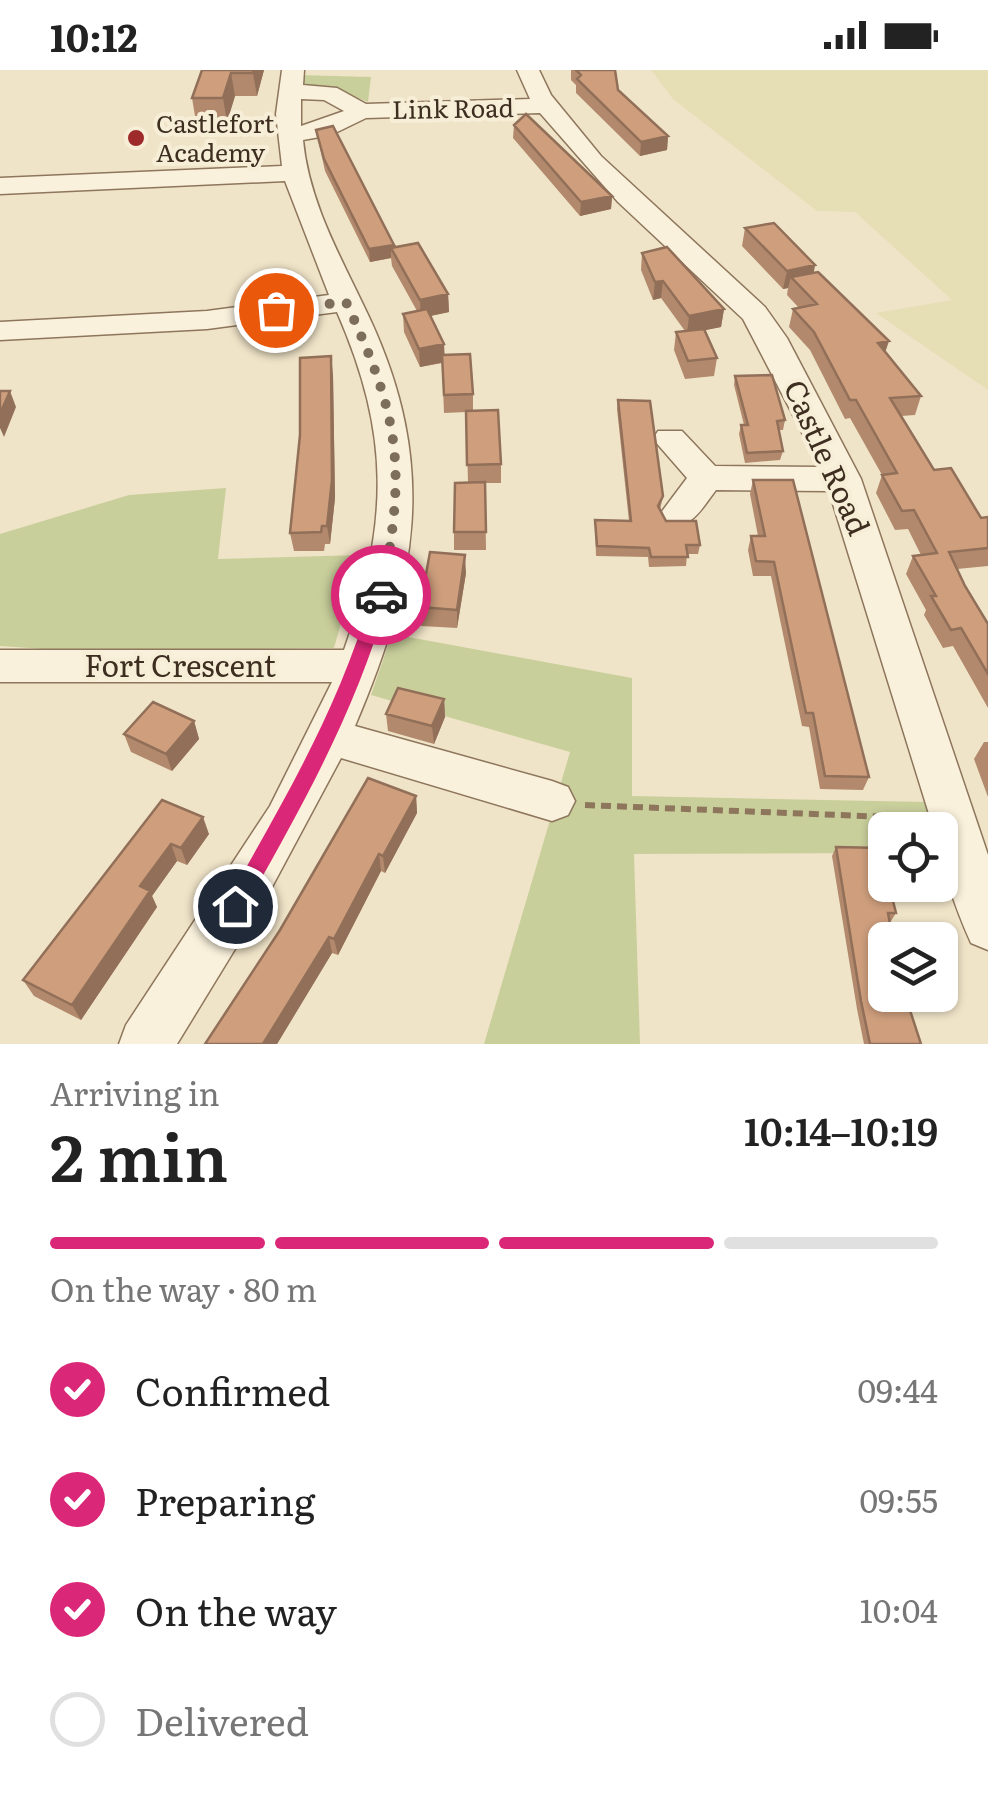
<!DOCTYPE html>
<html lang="en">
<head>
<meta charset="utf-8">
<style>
	:root { --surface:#fff; --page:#f6f6f6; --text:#222; --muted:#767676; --line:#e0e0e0; --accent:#db2777 }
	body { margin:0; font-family:Literata,serif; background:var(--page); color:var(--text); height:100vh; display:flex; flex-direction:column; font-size:38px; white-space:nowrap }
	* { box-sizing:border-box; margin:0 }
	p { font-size:32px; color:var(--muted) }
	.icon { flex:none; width:55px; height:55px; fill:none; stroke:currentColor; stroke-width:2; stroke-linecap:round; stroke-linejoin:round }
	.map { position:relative; height:974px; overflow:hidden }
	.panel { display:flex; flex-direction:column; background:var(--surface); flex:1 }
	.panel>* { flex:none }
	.controls { position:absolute; left:868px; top:742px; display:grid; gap:20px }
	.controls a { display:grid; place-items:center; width:90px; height:90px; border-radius:15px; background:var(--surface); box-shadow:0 2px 8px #0004; font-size:50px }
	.pin { position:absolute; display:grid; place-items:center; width:85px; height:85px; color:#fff; margin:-42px; border:5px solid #fff; border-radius:50%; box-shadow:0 2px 10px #0007 }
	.courier { position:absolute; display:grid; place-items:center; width:100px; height:100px; margin:-50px; border:8px solid #db2777; border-radius:50%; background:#fff; color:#222; box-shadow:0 2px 12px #0007 }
	.head em { font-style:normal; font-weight:600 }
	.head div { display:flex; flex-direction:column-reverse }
	.head { display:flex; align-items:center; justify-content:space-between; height:170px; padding:0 50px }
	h1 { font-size:65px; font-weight:600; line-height:75px }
	.bar { display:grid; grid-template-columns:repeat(4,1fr); gap:15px 10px; align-content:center; height:120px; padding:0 50px }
	.bar i { height:12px; border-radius:8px; background:var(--line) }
	.bar .on { background:var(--accent) }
	.bar p { grid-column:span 4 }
	ol { padding:0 50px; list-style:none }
	li { display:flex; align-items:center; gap:30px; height:110px }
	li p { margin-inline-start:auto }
	li .icon { padding:10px; border-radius:50%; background:var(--accent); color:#fff; stroke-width:4 }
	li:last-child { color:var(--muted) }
	li i { width:55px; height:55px; border:5px solid var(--line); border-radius:50% }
	.status { display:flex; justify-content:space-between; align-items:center; height:70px; padding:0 50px; background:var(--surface); direction:ltr }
	.status svg { height:28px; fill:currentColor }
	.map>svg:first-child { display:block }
</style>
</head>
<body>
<div class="status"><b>10:12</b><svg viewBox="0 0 49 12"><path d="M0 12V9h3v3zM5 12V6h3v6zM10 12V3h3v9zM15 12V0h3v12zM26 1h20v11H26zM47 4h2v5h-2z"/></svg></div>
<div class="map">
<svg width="988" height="974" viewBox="0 0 988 974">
	<rect width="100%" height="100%" fill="#f0e4c8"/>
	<!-- farmland -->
	<path fill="#e6deb5" d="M651,0H988V320L876,243L952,230L855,142L817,141L673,29Z"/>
	<!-- green -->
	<path fill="#c9cf9b" d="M299,5L371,7L368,32L333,18L300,13Z
		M226,418L218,489L360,485L334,578L72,581L0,576V464L129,425Z
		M392,564L632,608V726L926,732L934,760H885V783L634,784L640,974H484L570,682L371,625Z"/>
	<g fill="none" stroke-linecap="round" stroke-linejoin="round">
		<!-- minor casing -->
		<g stroke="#8d765c" stroke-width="3">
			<path id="minor" d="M282,0H304L303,15L337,18L366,34L530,29L517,0H539L551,25L601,86L765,237L787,268L861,409L988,785V880L971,873C956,839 940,798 940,760H934L829,421L716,420C701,439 692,461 665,453L660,444L687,408L653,369L658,361H682L715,396L820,397L743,249L618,132L540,43L366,48L331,65L303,70C309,134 343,191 369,247C439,397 417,510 355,656L552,711L568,717L575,731L568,745L552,751L341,688L265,830L177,974H119L126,955L270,736L332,612H0V580H344C389,453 391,366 337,242L207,259L0,270V252L207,241L329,225L285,111L0,124V108L282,96L276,44ZM301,29L324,30L344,41L301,56Z"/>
		</g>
		<!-- path -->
		<path stroke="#8d765c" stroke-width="6" stroke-dasharray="10 6" stroke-linecap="butt" d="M585,735L914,748"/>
		<!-- minor -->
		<use href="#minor" fill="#faf1dc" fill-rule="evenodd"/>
	</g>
	<!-- wall -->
	<path fill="#b2896c" d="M202,0H264L257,26H235L227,52H196L192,28Z
		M571,0H615L618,20L668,66L667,80L640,86L576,23V15L571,10Z
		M514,55L612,126L611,139L580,146L513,68Z
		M316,60L395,177L448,224L449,242L430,246L444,274V285L473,324V341L501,394V413H485L486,480H454V462L468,412L466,342L444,343L442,293L420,297L404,262L403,244L417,241L392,196L391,188L370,192L325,101Z
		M745,158L815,195L814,202L885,282L921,326L915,345L901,346L934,400L981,448L988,447V496L957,499L965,516L988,554V638L953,576L943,578L924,545L926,540L906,504L913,486L921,485L908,459L895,460L876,423L882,405L850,348L845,349L810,280L789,257L793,239L799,238L787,225L788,218L783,219L742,176Z
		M642,183L724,239L721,257L704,260L717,288L714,306L685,309L674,280L676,262L685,261L661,228L653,230L641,200Z
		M333,305L335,428L330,474H325L324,481H294L290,463Z
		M735,306L785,350L783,360H778L783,381L780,390L745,393L739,364L741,355H744L734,315Z
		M618,330L663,426L660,440L666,451L700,475L698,484H687L686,496L649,497L648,487L596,486L595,450L629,451L617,339Z
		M753,410L869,707L863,720L820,719L809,657L802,656L771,506H753L748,480L751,466H758L750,424Z
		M466,503L457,558L421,556L420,537Z
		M444,629L445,647L434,674L388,661L386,644Z
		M194,651L199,669L172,701L131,682L124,664Z
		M984,672H988V727L974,689Z
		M416,726L417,743L385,803L381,801L338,885L332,883L277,974H205Z
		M162,730L209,764L187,795L177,791L152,826L157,837L81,950L34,926L23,910Z
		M836,777L896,843L891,851H890L885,870L921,974H864L857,939L832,786Z"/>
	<!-- shaded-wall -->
	<path fill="#916f58" d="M254,0H264L257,26L253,3Z
		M231,3L235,26L227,52L223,28Z
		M668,66L667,80L640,86L641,72Z
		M612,126L611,139L580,146L581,132Z
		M394,175L395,186L391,178V188L370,192L369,179Z
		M815,195L811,213L791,207L788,218L783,219L787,201Z
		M663,211L661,228L653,230L655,212Z
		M448,224L449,242L421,248L420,230Z
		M724,239L721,257L687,264L689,246Z
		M889,271L883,289L878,273Z
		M444,274L445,292L420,297L419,279Z
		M331,286L333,305L335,428L330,474L327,456Z
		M10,321L16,337L4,367L0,358V344Z
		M465,485L466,503L457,558V540Z
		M444,629L445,647L434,674L432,656Z
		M194,651L199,669L172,701L166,684Z
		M416,726L417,743L385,803L383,786Z
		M203,747L209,764L187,795L181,778Z
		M171,774L177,791L152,826L157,837L81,950L72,935L140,816Z
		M379,784L381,801L338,885L334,869Z
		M329,867L332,883L277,974H263Z"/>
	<!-- building -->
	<path fill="#cf9f7d" stroke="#916f58" stroke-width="2.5" d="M202,0H254L253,3H231L223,28H192Z
		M576,0H615L618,20L668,66L641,72L577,9L581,5Z
		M526,44L612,126L581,132L514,55Z
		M333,56L394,175L369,179L324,89L316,60Z
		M774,153L815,195L787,201L745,158Z
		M418,173L448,224L420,230L391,178Z
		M667,177L724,239L689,246L663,211L655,212L642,183Z
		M818,202L889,271L878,273L921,326L890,328L934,400L951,398L981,448L988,447V478L949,482L965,516L988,554V604L961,558L951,560L931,526H936L913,486L937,483L914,440L902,441L882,405L897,403L856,330H850L814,262L793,239L817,234L791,207Z
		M427,239L444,274L419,279L403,244Z
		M704,259L717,288L688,291L676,262Z
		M470,284L473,324L444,325L442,285Z
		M331,286L332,410L327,456H322L321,462L290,463L300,365V288Z
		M772,305L785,350L777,351L783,381L747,383L741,355H748L735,306Z
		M0,321H10L0,344Z
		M618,330L650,331L663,426L658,436L666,451H696L700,475H686L688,487H651L649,478L597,476L595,450L631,451Z
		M498,340L501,394L467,395L466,341Z
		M753,410H793L869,707L825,706L813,643H806L774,492L756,491L751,466H765Z
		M485,412L486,462H454L455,413Z
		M430,482L465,485L457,540L420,537Z
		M398,618L444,629L432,656L386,644Z
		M153,632L194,651L166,684L124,664Z
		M368,708L416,726L383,786L379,784L334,869L329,867L263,974H205L280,860Z
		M162,730L203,747L181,778L171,774L140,816L150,821L72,935L23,910Z
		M836,777L881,778L885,796V815H889L896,843H888L893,870H885V925H905L921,974H870L861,931Z"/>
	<!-- route -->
	<path fill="#db2777" d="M381,518L389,525C355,644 302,736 242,843H228V830C287,724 337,642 372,525Z"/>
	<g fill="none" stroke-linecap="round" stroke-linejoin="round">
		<!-- done -->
		<path stroke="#7c6e5b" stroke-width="10" stroke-dasharray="0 18" d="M276,240L346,232C400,348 407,398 381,525"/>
	</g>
	<!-- markers -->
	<circle fill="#9e2a2b" stroke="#f7eed8" stroke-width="4" cx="136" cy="68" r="10"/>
	<g text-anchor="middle" stroke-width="8" stroke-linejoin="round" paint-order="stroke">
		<!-- far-street labels -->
		<g font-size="25" fill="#3d2e20" stroke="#f7eed8">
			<text transform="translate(453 39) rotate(-1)" y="9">Link Road</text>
		</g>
		<!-- far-poi labels -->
		<g font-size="25" fill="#3d2e20" stroke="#f7eed8" text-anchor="start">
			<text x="156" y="63">Castlefort<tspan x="156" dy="29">Academy</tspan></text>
		</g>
		<!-- street labels -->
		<g font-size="30" fill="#3d2e20" stroke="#f7eed8">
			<text transform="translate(826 388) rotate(66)" y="10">Castle Road</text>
			<text x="180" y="607">Fort Crescent</text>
		</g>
	</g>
</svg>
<div class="controls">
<a><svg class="icon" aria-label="locate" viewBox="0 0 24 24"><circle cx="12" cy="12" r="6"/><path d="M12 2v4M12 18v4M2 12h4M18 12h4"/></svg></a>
<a><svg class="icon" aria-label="layers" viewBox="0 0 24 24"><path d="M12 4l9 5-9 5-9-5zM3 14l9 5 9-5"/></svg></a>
</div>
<div class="pin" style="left:276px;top:240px;background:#ea580c"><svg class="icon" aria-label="bag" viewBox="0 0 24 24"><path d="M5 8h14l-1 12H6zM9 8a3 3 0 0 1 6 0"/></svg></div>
<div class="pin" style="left:235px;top:836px;background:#1f2937"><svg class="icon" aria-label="home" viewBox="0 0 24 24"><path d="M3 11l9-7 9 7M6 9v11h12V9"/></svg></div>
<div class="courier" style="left:381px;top:525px"><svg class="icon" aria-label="car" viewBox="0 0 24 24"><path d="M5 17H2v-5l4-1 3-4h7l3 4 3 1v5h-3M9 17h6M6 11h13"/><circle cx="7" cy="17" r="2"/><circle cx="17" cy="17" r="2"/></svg></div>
</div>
<section class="panel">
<div class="head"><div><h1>2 min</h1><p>Arriving in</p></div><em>10:14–10:19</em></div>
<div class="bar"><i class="on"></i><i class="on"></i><i class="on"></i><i></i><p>On the way · 80 m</p></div>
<ol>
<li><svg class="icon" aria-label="check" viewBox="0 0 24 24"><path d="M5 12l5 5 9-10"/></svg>Confirmed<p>09:44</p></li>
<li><svg class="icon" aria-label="check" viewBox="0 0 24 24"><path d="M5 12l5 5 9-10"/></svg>Preparing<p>09:55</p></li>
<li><svg class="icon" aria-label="check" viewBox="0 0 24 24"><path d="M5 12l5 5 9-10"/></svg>On the way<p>10:04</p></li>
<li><i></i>Delivered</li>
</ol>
</section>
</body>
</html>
